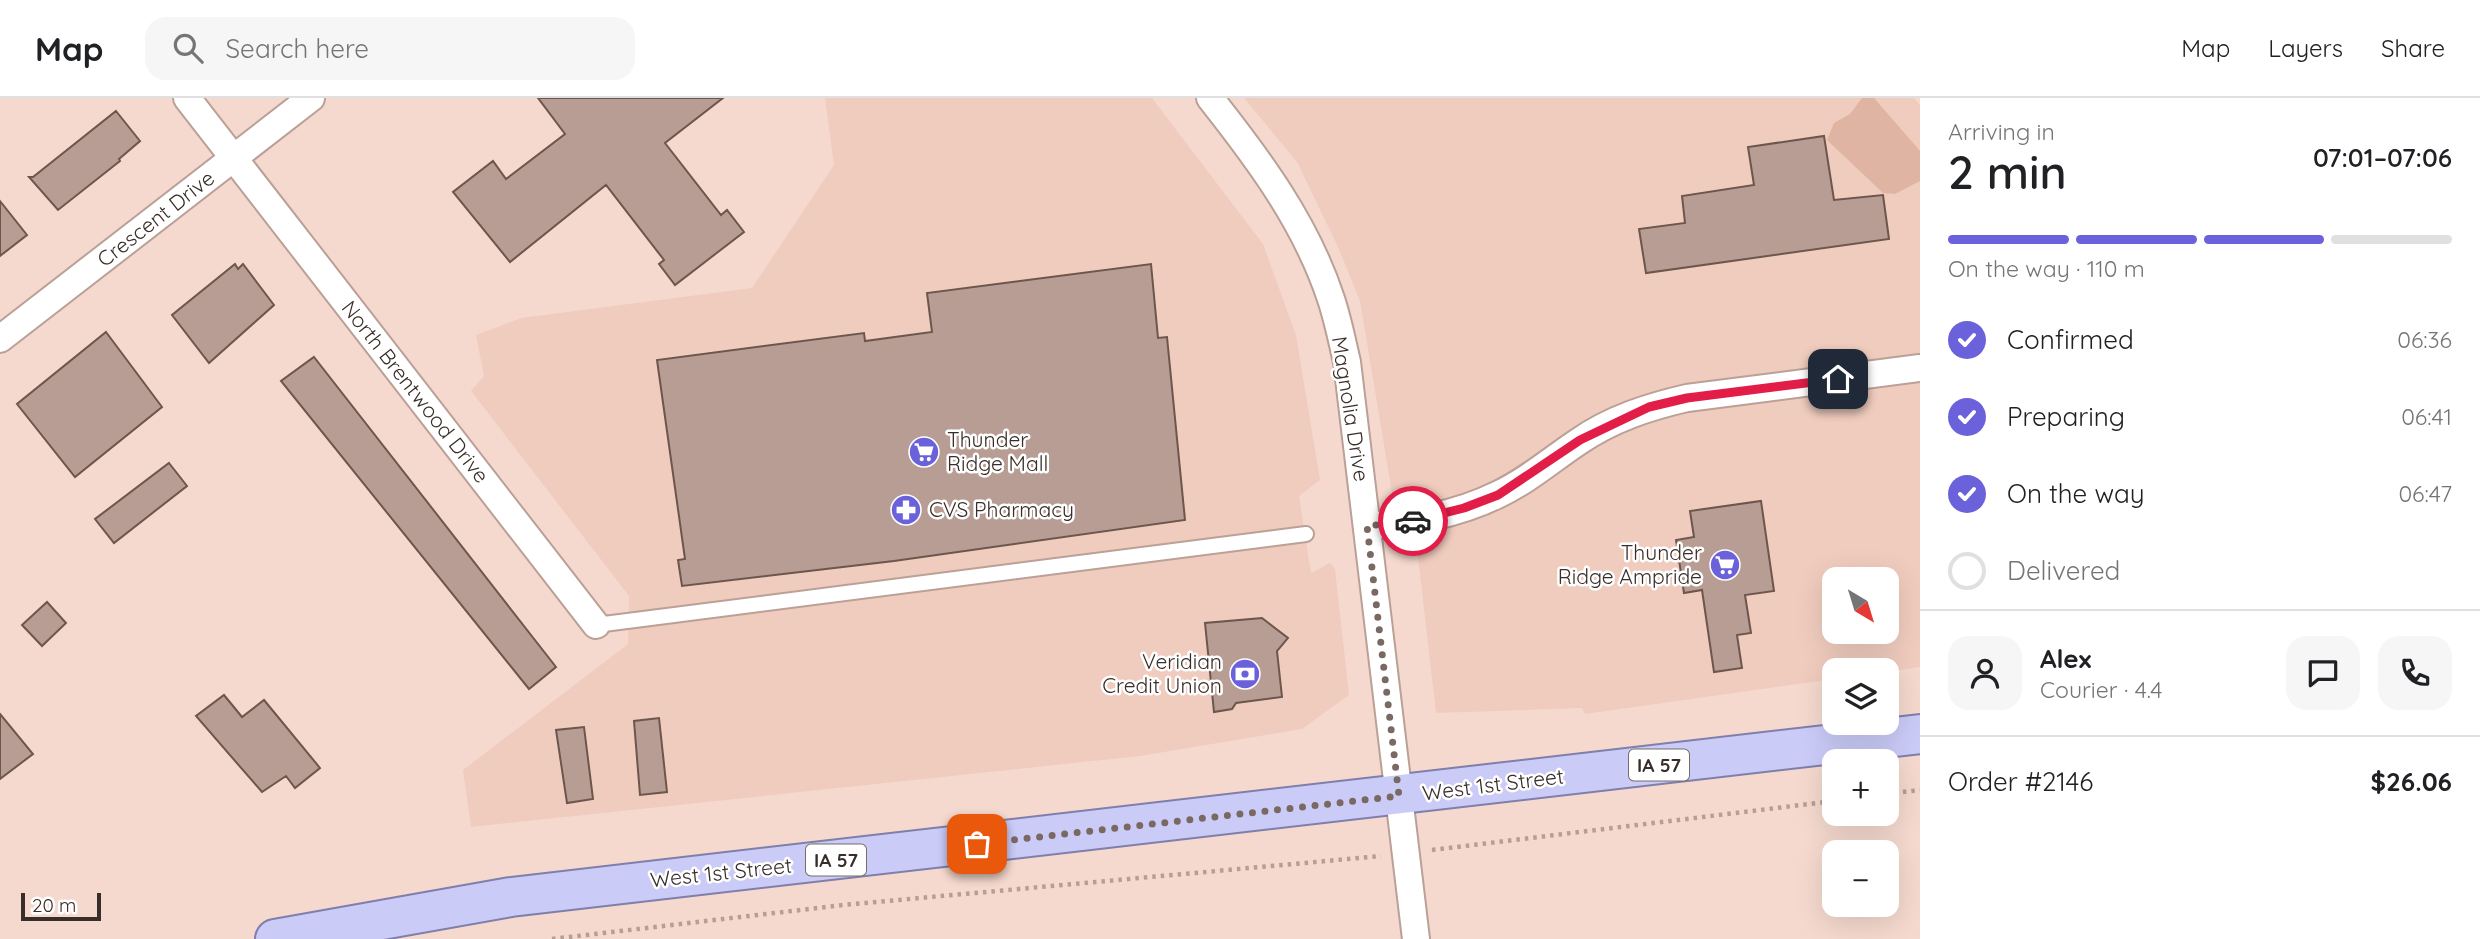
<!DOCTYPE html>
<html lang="en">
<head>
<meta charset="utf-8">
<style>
	:root { --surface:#fff; --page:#f6f6f6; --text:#202124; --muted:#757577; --line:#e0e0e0; --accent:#6b61db }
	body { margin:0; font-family:Quicksand,sans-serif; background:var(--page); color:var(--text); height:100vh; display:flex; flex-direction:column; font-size:26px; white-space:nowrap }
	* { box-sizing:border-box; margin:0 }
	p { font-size:23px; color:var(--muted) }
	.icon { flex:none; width:38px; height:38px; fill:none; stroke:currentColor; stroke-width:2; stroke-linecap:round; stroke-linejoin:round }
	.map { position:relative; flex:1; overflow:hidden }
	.sheet { display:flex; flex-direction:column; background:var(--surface); width:560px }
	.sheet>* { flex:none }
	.needle { width:46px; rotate:142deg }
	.fabs { position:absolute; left:1822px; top:469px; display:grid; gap:14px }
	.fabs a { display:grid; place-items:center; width:77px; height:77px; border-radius:14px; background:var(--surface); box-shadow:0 7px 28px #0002; font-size:35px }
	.scale { position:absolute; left:21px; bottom:18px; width:80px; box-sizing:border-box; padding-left:7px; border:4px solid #382d29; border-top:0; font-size:19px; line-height:24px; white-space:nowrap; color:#382d29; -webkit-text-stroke:5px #fff; paint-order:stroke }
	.pin { position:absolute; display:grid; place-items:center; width:60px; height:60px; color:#fff; margin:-30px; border-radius:14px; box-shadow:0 4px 10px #0006 }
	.courier { position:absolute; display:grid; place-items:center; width:70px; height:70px; margin:-35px; border:5px solid #e11d48; border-radius:50%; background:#fff; color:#222; box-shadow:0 2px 9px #0007 }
	.headline em { font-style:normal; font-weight:600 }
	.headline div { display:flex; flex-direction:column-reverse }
	.headline { display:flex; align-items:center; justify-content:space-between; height:119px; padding:0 28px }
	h1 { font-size:46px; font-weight:600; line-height:52px }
	.bar { display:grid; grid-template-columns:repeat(4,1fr); gap:10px 7px; align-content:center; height:84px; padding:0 28px }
	.bar i { height:9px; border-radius:5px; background:var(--line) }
	.bar .active { background:var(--accent) }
	.bar p { grid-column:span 4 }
	.line { display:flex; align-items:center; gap:18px; padding:0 28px; border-top:2px solid var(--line) }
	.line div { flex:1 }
	.round { display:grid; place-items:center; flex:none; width:74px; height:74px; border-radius:21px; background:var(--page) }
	ol { padding:0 28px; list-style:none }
	li { display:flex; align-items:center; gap:21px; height:77px }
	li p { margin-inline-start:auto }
	li .icon { padding:7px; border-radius:50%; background:var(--accent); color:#fff; stroke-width:4 }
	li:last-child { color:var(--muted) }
	li i { width:38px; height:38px; border:4px solid var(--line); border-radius:50% }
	header { display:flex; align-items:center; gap:42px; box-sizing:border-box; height:98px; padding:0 35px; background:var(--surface); border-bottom:2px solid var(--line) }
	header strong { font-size:33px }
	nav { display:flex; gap:38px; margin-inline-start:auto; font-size:24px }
	.search { width:490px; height:63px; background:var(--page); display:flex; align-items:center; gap:18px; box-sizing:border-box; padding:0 24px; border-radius:21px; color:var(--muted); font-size:26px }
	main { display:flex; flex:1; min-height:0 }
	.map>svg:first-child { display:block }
</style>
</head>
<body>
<header>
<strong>Map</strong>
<div class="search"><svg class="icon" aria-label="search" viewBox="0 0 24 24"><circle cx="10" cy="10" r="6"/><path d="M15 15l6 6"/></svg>Search here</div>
<nav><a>Map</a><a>Layers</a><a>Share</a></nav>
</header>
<main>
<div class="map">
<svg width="1920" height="841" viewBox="0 0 1920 841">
	<rect width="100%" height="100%" fill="#f5d9ce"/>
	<!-- built -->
	<path fill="#f0ccbe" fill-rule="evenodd" d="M825,0H1152L1263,146L1296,237L1320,382L1299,398L1311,475L1330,465L1335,471L1349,597L1302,631L1140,658L471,729L463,672L628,546L629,498L471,293L484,278L476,237L521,220L752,190L834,67Z
		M1244,0H1914L1920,7V569L1887,574L1834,572V581L1585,616L1582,610L1436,615L1417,450L1399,437L1360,203L1338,149L1297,64ZM1834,481H1886V534H1834Z"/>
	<!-- green -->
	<path fill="#e0b4a2" d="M1862,0H1874L1920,53V83L1895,96L1883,95L1827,42L1834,25L1850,16Z"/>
	<!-- building -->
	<path fill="#b79d93" stroke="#6d564c" stroke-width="2" d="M538,0H723L665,45L721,117L727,112L744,134L675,187L659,166L664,162L606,87L510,164L453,94L493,63L506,81L565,36Z
		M116,13L140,43L119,61L120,63L58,112L29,79H33Z
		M1824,38L1834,102L1883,97L1889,141L1646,175L1639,131L1685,125L1682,98L1754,87L1748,49Z
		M0,103L27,137L0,158Z
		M235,166L238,171L243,166L274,207L209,265L172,217Z
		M1151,166L1158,240L1167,239L1185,422L894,463L682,488L678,462L685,461L657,262L864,235L865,243L932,234L927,195Z
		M106,234L162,309L75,379L17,306Z
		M314,259L556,569L529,591L281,283Z
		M169,365L187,388L114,445L95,421Z
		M1761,403L1774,493L1745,497L1751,535L1737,537L1742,570L1714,574L1702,492L1684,495L1676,442L1694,439L1690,413Z
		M47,504L66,525L42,548L22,527Z
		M1262,520L1288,540L1277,553L1282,599L1236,605L1232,611L1214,614L1205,525Z
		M224,597L242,619L264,602L320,670L295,690L286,678L262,694L196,618Z
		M0,616L33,656L0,681Z
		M659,620L667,694L640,697L634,623Z
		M584,629L593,701L567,705L556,632Z"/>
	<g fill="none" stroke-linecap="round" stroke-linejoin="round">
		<!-- service casing -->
		<g stroke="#baa096" stroke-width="18">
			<path id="service" d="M596,527L1306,436"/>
		</g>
		<!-- minor casing -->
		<g stroke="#baa096" stroke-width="30">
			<path id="minor" d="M187,0L596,527
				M1210,0C1259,62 1306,125 1331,201C1338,222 1342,243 1347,264L1416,841
				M0,241L311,0
				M1367,428C1412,424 1456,417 1497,397C1527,383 1551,362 1578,344C1611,321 1648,309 1687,300L1920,270"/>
		</g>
		<!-- primary casing -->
		<g stroke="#807eab" stroke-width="42">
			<path id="primary" d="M275,841L511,799L1920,636"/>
		</g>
		<!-- path -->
		<path stroke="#b59e96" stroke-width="4.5" stroke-dasharray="3.5 5" stroke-linecap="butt" d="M1886,696L1920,692
			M1432,752L1834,703
			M552,841L843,807L1381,758"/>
		<!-- service -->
		<use href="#service" stroke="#fff" stroke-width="14"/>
		<!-- minor -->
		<use href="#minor" stroke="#fff" stroke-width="26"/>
		<!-- primary -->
		<use href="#primary" stroke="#cacbf7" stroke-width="38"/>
	</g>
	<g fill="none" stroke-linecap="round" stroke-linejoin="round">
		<!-- done -->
		<path stroke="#7a6963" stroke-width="7" stroke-dasharray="0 12.6" d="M977,746L1399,698L1367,428L1413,423"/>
		<!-- route -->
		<path stroke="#e11d48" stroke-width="9" d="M1413,423L1464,410L1498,397L1580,342L1649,309L1687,300L1838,281"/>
	</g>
	<!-- icons -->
	<defs>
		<g id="supermarket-disc" transform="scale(1.575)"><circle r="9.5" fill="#6b61db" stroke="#fff"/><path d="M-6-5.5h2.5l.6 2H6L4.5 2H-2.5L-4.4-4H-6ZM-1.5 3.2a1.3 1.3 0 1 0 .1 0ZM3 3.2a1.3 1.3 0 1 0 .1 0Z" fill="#fff"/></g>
		<g id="pharmacy-disc" transform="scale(1.575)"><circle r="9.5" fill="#6b61db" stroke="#fff"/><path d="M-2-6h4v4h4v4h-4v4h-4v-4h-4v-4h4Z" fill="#fff"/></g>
		<g id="bank-disc" transform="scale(1.575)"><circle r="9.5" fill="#6b61db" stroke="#fff"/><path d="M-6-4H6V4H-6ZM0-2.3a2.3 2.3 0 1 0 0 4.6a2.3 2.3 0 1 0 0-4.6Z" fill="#fff"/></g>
	</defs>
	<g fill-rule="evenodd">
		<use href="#supermarket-disc" x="924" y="354"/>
		<use href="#pharmacy-disc" x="906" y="412"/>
		<use href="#supermarket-disc" x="1725" y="467"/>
		<use href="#bank-disc" x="1245" y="576"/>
	</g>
	<g text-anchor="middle" stroke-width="5" stroke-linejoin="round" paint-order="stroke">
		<!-- shield labels -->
		<g fill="#fff" stroke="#746c69" stroke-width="2">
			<rect x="1629" y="651.5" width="60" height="31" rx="5"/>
			<rect x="806" y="746.5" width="60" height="31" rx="5"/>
		</g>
		<g font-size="19" font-weight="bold" fill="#382d29">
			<text x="1659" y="674">IA 57</text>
			<text x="836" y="769">IA 57</text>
		</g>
		<!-- street labels -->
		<g font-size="21" fill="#382d29" stroke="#fff">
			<text transform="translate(156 121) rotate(-38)" y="7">Crescent Drive</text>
			<text transform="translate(415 294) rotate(52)" y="7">North Brentwood Drive</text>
			<text transform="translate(1350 311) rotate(81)" y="7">Magnolia Drive</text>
			<text transform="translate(1493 687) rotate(-7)" y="7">West 1st Street</text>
			<text transform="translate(721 775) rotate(-6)" y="7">West 1st Street</text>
		</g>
		<!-- poi labels -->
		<g font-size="21" fill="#382d29" stroke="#fff" text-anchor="start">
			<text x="947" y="349">Thunder<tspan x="947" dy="24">Ridge Mall</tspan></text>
			<text x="929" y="419">CVS Pharmacy</text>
			<text x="1702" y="462" text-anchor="end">Thunder<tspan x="1702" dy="24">Ridge Ampride</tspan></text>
			<text x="1222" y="571" text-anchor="end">Veridian<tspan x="1222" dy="24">Credit Union</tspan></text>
		</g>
	</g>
</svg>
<div class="fabs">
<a><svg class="needle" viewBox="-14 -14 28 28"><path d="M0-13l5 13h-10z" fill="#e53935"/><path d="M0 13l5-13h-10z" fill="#757577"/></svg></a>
<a><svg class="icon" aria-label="layers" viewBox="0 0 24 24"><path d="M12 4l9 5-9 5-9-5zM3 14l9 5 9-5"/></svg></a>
<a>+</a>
<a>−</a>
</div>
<div class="scale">20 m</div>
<div class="pin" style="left:977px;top:746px;background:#ea580c"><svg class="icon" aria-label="bag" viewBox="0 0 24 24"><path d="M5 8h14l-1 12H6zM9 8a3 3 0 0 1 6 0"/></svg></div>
<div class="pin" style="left:1838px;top:281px;background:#1f2937"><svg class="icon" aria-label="home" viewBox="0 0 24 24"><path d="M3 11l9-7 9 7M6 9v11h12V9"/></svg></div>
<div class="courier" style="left:1413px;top:423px"><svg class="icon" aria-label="car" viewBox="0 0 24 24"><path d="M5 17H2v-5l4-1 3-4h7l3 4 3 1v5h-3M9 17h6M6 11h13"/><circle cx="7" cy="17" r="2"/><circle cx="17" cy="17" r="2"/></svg></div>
</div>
<section class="sheet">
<div class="headline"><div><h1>2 min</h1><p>Arriving in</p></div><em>07:01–07:06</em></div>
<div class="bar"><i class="active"></i><i class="active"></i><i class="active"></i><i></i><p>On the way · 110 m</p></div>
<ol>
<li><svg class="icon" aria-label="check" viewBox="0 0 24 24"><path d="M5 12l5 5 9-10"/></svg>Confirmed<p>06:36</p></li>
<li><svg class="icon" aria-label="check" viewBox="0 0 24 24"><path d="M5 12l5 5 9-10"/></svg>Preparing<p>06:41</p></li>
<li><svg class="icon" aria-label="check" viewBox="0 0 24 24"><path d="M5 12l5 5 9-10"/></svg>On the way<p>06:47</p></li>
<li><i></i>Delivered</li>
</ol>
<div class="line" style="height:126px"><a class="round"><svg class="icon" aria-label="person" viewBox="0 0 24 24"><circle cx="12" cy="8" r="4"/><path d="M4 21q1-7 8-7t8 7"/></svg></a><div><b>Alex</b><p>Courier · 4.4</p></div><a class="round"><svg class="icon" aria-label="chat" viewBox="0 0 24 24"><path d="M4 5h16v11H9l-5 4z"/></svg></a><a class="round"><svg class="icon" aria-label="phone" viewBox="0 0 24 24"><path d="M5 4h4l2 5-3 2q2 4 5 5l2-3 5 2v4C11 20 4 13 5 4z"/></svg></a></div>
<div class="line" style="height:91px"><div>Order #2146</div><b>$26.06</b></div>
</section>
</main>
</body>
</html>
